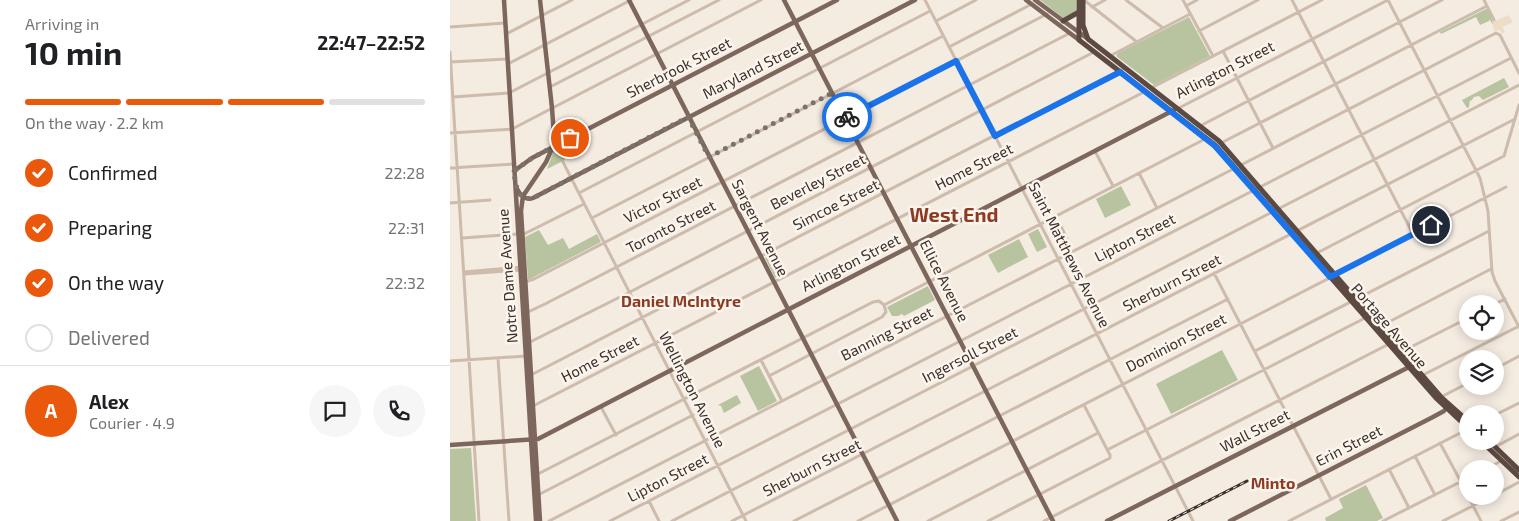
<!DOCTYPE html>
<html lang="en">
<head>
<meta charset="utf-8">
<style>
	:root { --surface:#fff; --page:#f6f6f6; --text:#202124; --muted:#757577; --line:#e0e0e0; --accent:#ea580c }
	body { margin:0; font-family:"Exo 2",sans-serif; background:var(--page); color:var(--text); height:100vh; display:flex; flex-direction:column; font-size:19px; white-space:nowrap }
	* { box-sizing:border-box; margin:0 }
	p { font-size:16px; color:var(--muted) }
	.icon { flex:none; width:28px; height:28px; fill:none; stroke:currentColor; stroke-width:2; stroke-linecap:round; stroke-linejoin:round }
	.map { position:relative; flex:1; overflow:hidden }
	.panel { display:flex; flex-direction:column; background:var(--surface); width:450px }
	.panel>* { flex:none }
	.buttons { position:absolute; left:1009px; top:295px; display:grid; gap:10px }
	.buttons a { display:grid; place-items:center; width:45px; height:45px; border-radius:50%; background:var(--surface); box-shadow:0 2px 12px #0003; font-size:25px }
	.pin { position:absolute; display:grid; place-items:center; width:42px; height:42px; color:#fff; margin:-21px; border:2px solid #fff; border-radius:50%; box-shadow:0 1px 5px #0007 }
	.courier { position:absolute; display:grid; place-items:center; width:50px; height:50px; margin:-25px; border:4px solid #1a73e8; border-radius:50%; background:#fff; color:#222; box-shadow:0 1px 6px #0007 }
	.overview em { font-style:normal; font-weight:700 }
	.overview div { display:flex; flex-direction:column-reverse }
	.overview { display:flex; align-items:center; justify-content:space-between; height:85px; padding:0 25px }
	h1 { font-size:32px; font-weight:700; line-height:38px }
	.bar { display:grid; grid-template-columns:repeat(4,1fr); gap:8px 5px; align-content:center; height:60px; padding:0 25px }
	.bar i { height:6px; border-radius:4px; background:var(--line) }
	.bar .active { background:var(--accent) }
	.bar p { grid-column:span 4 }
	.line { display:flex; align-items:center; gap:12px; padding:0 25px; border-top:1px solid var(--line) }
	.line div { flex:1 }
	.round { display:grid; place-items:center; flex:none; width:52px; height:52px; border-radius:26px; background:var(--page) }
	ol { padding:0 25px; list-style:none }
	li { display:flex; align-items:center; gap:15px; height:55px }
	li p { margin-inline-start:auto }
	li .icon { padding:5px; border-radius:50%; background:var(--accent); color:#fff; stroke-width:4 }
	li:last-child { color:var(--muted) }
	li i { width:28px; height:28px; border:2px solid var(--line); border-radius:50% }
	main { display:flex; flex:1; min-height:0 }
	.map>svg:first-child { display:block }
</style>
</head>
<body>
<main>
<section class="panel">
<div class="overview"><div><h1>10 min</h1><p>Arriving in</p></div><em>22:47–22:52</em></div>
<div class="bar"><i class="active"></i><i class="active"></i><i class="active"></i><i></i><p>On the way · 2.2 km</p></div>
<ol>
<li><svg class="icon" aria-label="check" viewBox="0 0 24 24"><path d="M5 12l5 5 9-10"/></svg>Confirmed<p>22:28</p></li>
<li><svg class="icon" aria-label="check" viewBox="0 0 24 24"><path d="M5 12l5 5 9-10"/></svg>Preparing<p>22:31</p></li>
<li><svg class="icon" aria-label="check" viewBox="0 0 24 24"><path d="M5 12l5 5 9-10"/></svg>On the way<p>22:32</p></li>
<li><i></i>Delivered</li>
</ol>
<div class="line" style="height:90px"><b class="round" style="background:var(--accent);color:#fff">A</b><div><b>Alex</b><p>Courier · 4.9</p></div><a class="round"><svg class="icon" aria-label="chat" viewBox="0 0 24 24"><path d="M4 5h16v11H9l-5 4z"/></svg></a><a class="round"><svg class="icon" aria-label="phone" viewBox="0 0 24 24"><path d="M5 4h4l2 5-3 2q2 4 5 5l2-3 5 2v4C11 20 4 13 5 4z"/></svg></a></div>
</section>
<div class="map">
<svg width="1069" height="521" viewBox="0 0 1069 521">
	<rect width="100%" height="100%" fill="#f4ebe1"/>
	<!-- green -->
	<path fill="#b8c4a0" d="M590,0H626V13L615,19Z
		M1036,9L1039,10L1044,26L1039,19V21L1030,25L1026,17L991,34L990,32Z
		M739,17L760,56L704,85L666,56L668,53Z
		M1054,78L1059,87L1033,100L1029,96L1024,97L1021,101L1020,100L1019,107L1017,108L1012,100Z
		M109,148L115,160L97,169L104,150Z
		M671,186L681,205L655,218L646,199Z
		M611,223L622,246L613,251L601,227Z
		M588,229L597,247L587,252L578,234Z
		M89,230L98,245L113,238L119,249L147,234L151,242L78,280L75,237Z
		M569,239L578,257L548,273L538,255Z
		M324,253L335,273L325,278L315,258Z
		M478,286L485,300L454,316L452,314L448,316H442L437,307Z
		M772,350L788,380L721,414L706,384Z
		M309,366L327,401L308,411L290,376Z
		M287,395L291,403L274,413L271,406L268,405Z
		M21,448L26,521H0V449Z
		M916,485L933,518L927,521H876L875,518L893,508L889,499Z"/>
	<!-- plaza -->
	<path fill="#ecdcc8" d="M1058,15L1063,22L1052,27L1055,32L1052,34L1050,30L1044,31L1042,20L1045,21Z"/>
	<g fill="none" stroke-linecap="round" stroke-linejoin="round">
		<!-- minor -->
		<path stroke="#cdbbac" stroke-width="3" d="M475,0L743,521
			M634,0L687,42
			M676,0L713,28
			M733,0L763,56
			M842,0L963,234
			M938,0L1030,178L1038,211L1042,272L1045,281L1069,327
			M1034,0L1044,20
			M736,6L747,0
			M642,7L655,0
			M486,21L526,0
			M0,27L55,23
			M749,31L808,0
			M56,34L122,0
			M499,47L578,6L581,4
			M773,51L823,148
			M0,52L29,521
			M660,56L740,14
			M0,62L57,59
			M58,64L181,0
			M100,87L269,0
			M701,88L872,0
			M3,97L59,93L239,0
			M727,109L938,0
			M750,126L992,0
			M0,133L62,129L311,0
			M771,143L1037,6
			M645,151L663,186
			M113,162L296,521
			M791,165L1046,33L1050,35L1069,73
			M0,168L64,164
			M689,173L707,208
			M129,193L480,11
			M0,203L40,200
			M142,218L493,36
			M72,235L134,204
			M12,238L68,234
			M867,253L1054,156L1069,105
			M14,272L71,267
			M764,273L881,499
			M14,274L71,270
			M75,282L84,279L597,14
			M1045,304L1055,299
			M434,305L755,139
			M76,313L95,304L620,33
			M931,326L1041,269
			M78,343L178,293L644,52
			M805,351L1039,231
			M951,352L1018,318
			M48,358L59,521
			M311,360L332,401
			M0,361L77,356
			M1045,369L1069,356
			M81,375L675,68
			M973,375L1069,326
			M319,376L432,317L436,312L434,305
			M991,397L1018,383
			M81,407L696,91
			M151,407L166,435
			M1045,415L1069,403
			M990,443L1018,495
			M1045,447L1069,434
			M657,450L917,317
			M965,456L985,495
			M939,469L959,508
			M1036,469L1051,461
			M86,475L423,302L429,301L434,305
			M88,495L243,415
			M1045,495L1069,482
			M1018,496L1031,521
			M199,501L209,521
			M99,521L785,168
			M160,521L1061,58
			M222,521L1069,85
			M282,521L1065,119
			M344,521L778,299
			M408,521L1056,187
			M478,521L648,433
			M538,521L660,458V455L634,405
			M594,521L939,344
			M839,521L1018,429
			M933,521L1018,478
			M993,521L1042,496
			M1051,521L1069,512"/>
		<!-- major -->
		<path stroke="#7d675c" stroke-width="4.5" d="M54,0L86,521
			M90,0L102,108L104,136L101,151L96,162L73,196L71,211L90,521
			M179,0L447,521
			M334,0L603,521
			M576,0L629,40
			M585,0L638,39
			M105,130L109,137L118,138
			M64,171L82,158L387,0
			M66,187C69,194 75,201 83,198L465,0
			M0,445L88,439L724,110
			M657,521L961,366
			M780,521L983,417L994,411L997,407"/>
		<!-- highway -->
		<path stroke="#5c4a42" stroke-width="5" d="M629,0V40L765,145L987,399L1018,428
			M633,0V25L638,39L769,141L991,397L1018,421
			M613,21L629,12
			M1031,441L1069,477
			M1039,441L1069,470"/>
		<!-- rail casing -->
		<g stroke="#3b302b" stroke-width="3">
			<path id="rail" d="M719,521L797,481"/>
		</g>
		<!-- rail -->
		<use href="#rail" stroke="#fbf5ee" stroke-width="1" stroke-dasharray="4" stroke-linecap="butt"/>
	</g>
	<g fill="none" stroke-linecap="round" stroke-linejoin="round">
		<!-- done -->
		<path stroke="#7c716b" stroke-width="5" stroke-dasharray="0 9" d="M120,138L82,158L64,171C65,182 67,202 83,198L238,117L259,157L382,93L395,118L397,117"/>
		<!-- route -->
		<path stroke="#1a73e8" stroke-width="6" d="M397,117L506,61L545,136L670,72L765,146L880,277L981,225"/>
	</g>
	<g text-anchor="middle" stroke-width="5" stroke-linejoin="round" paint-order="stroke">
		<!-- street labels -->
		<g font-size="15" fill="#3b302b" stroke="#fbf5ee">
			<text transform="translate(229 68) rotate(-27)" y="5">Sherbrook Street</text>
			<text transform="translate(303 70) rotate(-27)" y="5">Maryland Street</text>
			<text transform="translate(775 70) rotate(-27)" y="5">Arlington Street</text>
			<text transform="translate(524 167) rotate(-27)" y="5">Home Street</text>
			<text transform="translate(368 182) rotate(-27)" y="5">Beverley Street</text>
			<text transform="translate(213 200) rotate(-27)" y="5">Victor Street</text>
			<text transform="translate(386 205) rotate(-27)" y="5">Simcoe Street</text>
			<text transform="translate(221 227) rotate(-27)" y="5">Toronto Street</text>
			<text transform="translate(310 228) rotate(63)" y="5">Sargent Avenue</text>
			<text transform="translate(685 238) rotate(-27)" y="5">Lipton Street</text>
			<text transform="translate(619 255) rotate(63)" y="5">Saint Matthews Avenue</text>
			<text transform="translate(401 263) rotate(-27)" y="5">Arlington Street</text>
			<text transform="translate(58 276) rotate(-94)" y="5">Notre Dame Avenue</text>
			<text transform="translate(494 281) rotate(63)" y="5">Ellice Avenue</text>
			<text transform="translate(722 283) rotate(-27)" y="5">Sherburn Street</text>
			<text transform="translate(939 326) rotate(49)" y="5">Portage Avenue</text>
			<text transform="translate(437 334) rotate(-27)" y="5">Banning Street</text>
			<text transform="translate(726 343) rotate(-27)" y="5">Dominion Street</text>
			<text transform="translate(520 355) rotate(-27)" y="5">Ingersoll Street</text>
			<text transform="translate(150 359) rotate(-27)" y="5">Home Street</text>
			<text transform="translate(242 390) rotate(63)" y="5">Wellington Avenue</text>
			<text transform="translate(805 431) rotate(-27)" y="5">Wall Street</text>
			<text transform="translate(899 446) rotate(-27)" y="5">Erin Street</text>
			<text transform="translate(362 468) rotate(-27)" y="5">Sherburn Street</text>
			<text transform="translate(218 478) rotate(-27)" y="5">Lipton Street</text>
		</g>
		<!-- neighbourhood labels -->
		<g font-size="16" font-weight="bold" fill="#8c3b22" stroke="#fbf5ee">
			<text x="231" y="307">Daniel McIntyre</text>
			<text x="823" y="489">Minto</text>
		</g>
		<!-- district labels -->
		<g font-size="20" font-weight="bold" fill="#8c3b22" stroke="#fbf5ee">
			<text x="504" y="222">West End</text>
		</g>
	</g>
</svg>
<div class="buttons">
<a><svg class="icon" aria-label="locate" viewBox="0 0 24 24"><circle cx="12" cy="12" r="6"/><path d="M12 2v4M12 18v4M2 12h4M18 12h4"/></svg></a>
<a><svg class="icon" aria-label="layers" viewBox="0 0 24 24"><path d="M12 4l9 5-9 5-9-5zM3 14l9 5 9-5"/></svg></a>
<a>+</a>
<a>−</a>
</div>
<div class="pin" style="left:120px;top:138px;background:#ea580c"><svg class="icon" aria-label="bag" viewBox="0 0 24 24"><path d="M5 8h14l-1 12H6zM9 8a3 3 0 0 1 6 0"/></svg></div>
<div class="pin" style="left:981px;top:225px;background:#1f2937"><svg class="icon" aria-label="home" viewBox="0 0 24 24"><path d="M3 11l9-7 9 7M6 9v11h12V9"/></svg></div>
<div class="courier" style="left:397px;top:117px"><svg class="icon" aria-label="bike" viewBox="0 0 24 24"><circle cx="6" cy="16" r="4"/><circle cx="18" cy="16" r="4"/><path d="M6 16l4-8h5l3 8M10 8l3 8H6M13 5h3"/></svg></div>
</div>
</main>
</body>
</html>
